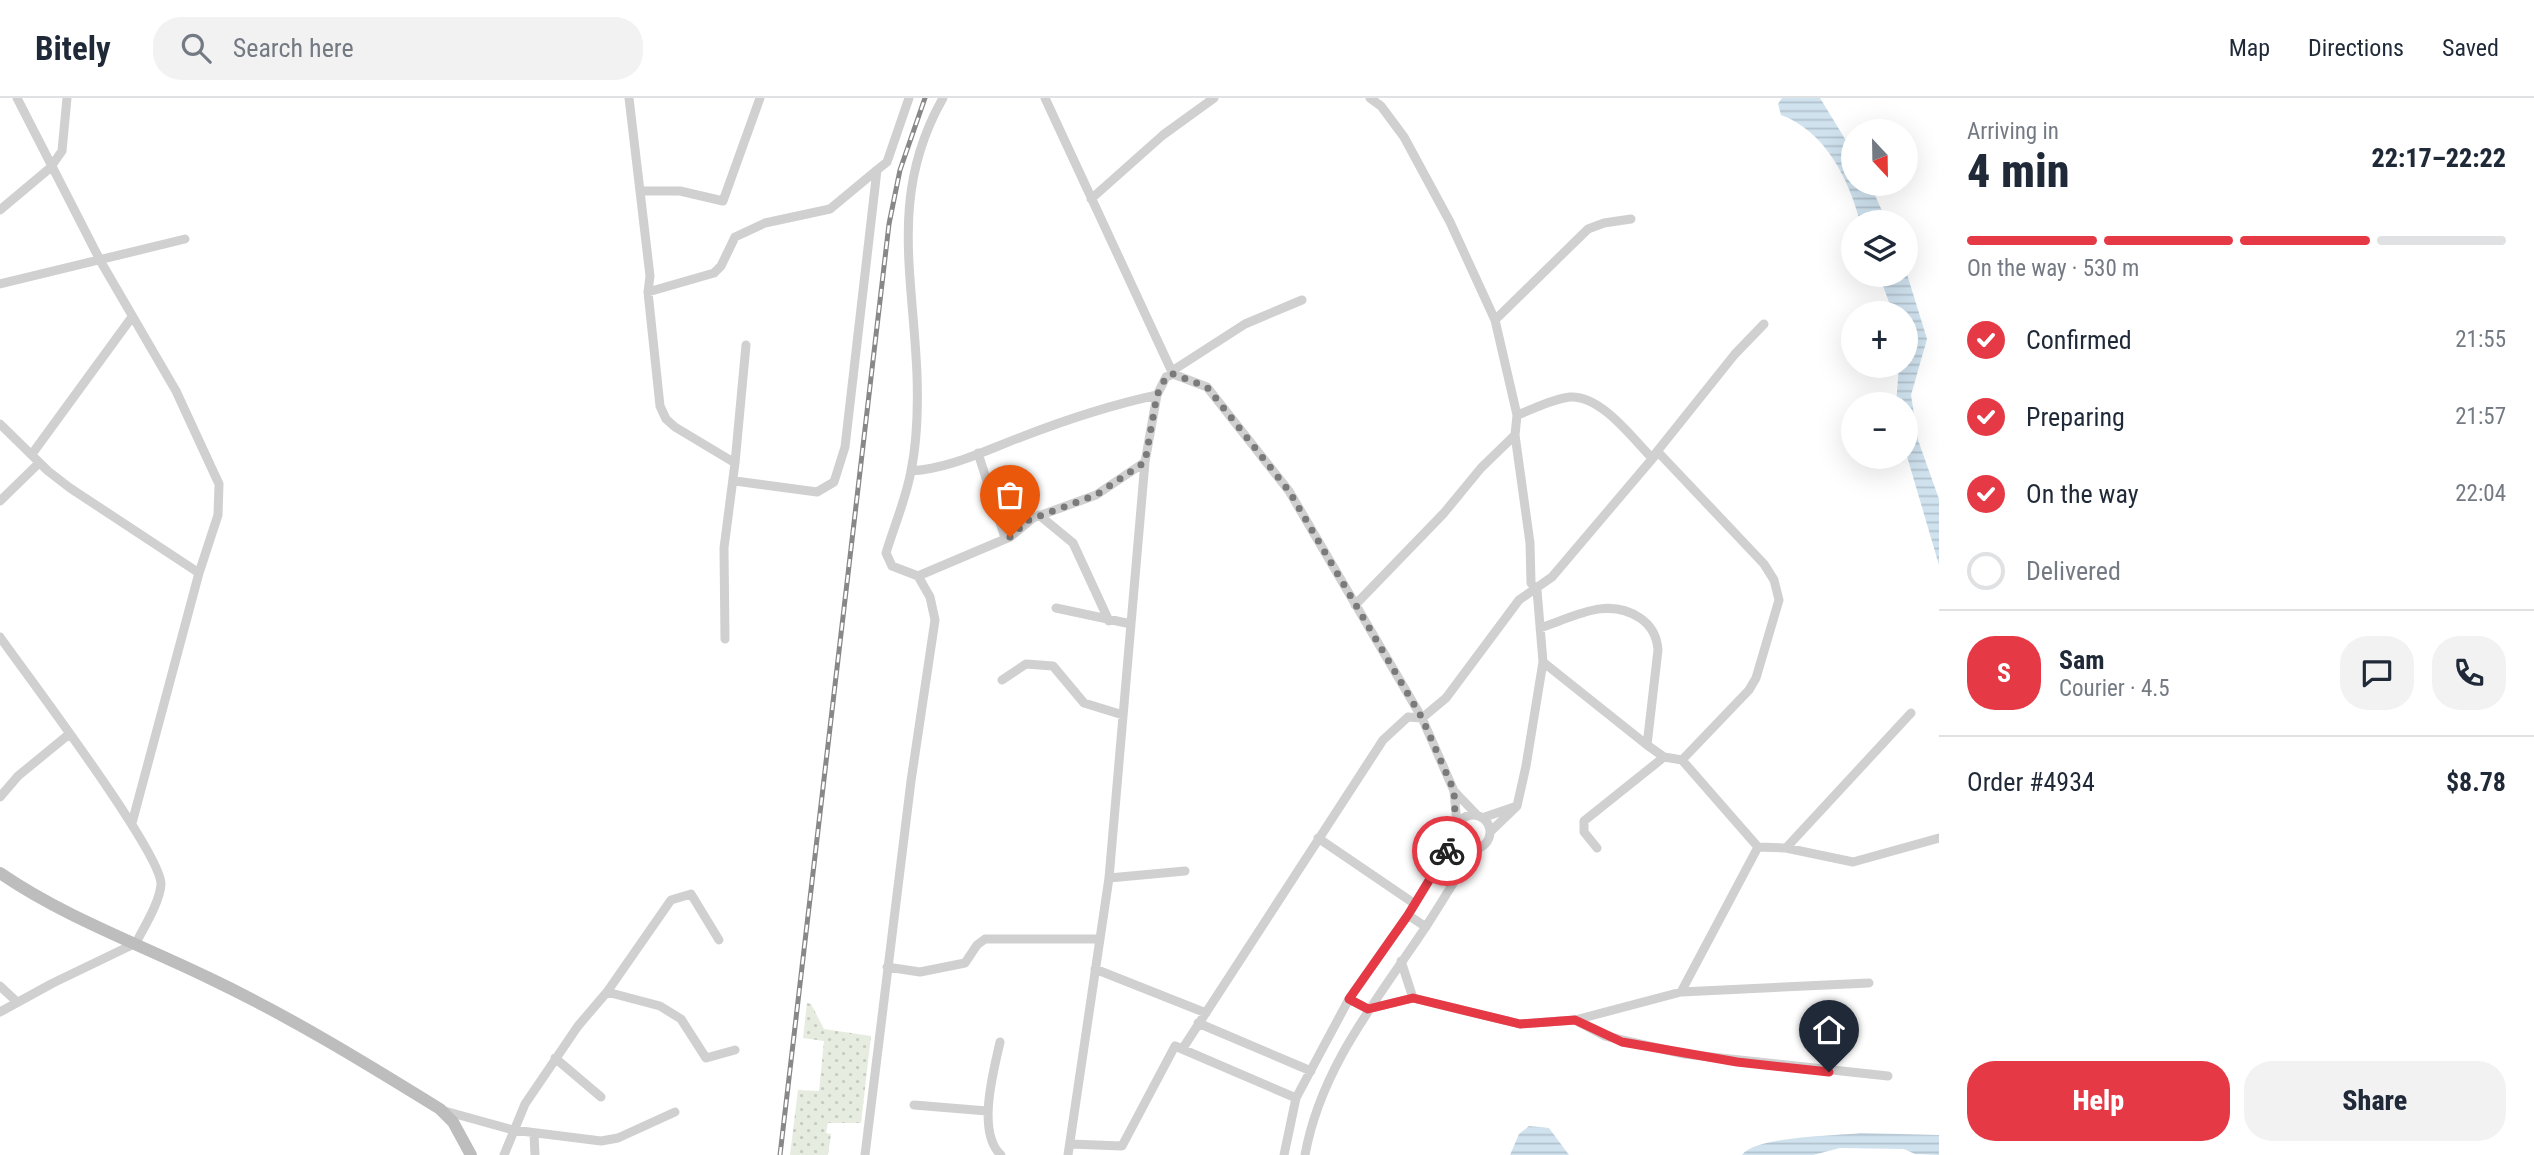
<!DOCTYPE html>
<html lang="en">
<head>
<meta charset="utf-8">
<style>
	:root { --surface:#fff; --page:#f2f2f3; --text:#1f2937; --muted:#747a83; --line:#e0e1e3; --accent:#e63946 }
	body { margin:0; font-family:"Roboto Condensed",sans-serif; background:var(--page); color:var(--text); height:100vh; display:flex; flex-direction:column; font-size:26px; white-space:nowrap }
	* { box-sizing:border-box; margin:0 }
	p { font-size:23px; color:var(--muted) }
	.icon { flex:none; width:38px; height:38px; fill:none; stroke:currentColor; stroke-width:2; stroke-linecap:round; stroke-linejoin:round }
	.map { position:relative; flex:1; overflow:hidden }
	.details { display:flex; flex-direction:column; background:var(--surface); width:595px }
	.details>* { flex:none }
	.needle { width:46px; rotate:158deg }
	.fabs { position:absolute; left:1841px; top:21px; display:grid; gap:14px }
	.fabs a { display:grid; place-items:center; width:77px; height:77px; border-radius:50%; background:var(--surface); box-shadow:0 7px 28px #0002; font-size:35px }
	.pin { position:absolute; display:grid; place-items:center; width:60px; height:60px; color:#fff; margin:-72px -30px; border-radius:50% 50% 50% 0; rotate:-45deg; box-shadow:0 0 7px #0007 }
	.pin .icon { rotate:45deg }
	.courier { position:absolute; display:grid; place-items:center; width:70px; height:70px; margin:-35px; border:5px solid #e63946; border-radius:50%; background:#fff; color:#222; box-shadow:0 2px 9px #0007 }
	.head em { font-style:normal; font-weight:800 }
	.head div { display:flex; flex-direction:column-reverse }
	.head { display:flex; align-items:center; justify-content:space-between; height:119px; padding:0 28px }
	h1 { font-size:46px; font-weight:800; line-height:52px }
	.bar { display:grid; grid-template-columns:repeat(4,1fr); gap:10px 7px; align-content:center; height:84px; padding:0 28px }
	.bar i { height:9px; border-radius:5px; background:var(--line) }
	.bar .on { background:var(--accent) }
	.bar p { grid-column:span 4 }
	.line { display:flex; align-items:center; gap:18px; padding:0 28px; border-top:2px solid var(--line) }
	.line div { flex:1 }
	.round { display:grid; place-items:center; flex:none; width:74px; height:74px; border-radius:28px; background:var(--page) }
	ol { padding:0 28px; list-style:none }
	li { display:flex; align-items:center; gap:21px; height:77px }
	li p { margin-inline-start:auto }
	li .icon { padding:7px; border-radius:50%; background:var(--accent); color:#fff; stroke-width:4 }
	li:last-child { color:var(--muted) }
	li i { width:38px; height:38px; border:4px solid var(--line); border-radius:50% }
	.primary-button { display:flex; gap:14px; margin-top:auto; padding:14px 28px }
	.primary-button a { flex:1; height:80px; border-radius:28px; background:var(--accent); color:#fff; font-size:28px; font-weight:800; line-height:80px; text-align:center }
	.primary-button a+a { background:var(--page); color:var(--text) }
	header { display:flex; align-items:center; gap:42px; box-sizing:border-box; height:98px; padding:0 35px; background:var(--surface); border-bottom:2px solid var(--line) }
	header strong { font-size:33px }
	nav { display:flex; gap:38px; margin-inline-start:auto; font-size:24px }
	.search { width:490px; height:63px; background:var(--page); display:flex; align-items:center; gap:18px; box-sizing:border-box; padding:0 24px; border-radius:28px; color:var(--muted); font-size:26px }
	main { display:flex; flex:1; min-height:0 }
	.map>svg:first-child { display:block }
</style>
</head>
<body>
<header>
<strong>Bitely</strong>
<div class="search"><svg class="icon" aria-label="search" viewBox="0 0 24 24"><circle cx="10" cy="10" r="6"/><path d="M15 15l6 6"/></svg>Search here</div>
<nav><a>Map</a><a>Directions</a><a>Saved</a></nav>
</header>
<main>
<div class="map">
<svg width="1939" height="1057" viewBox="0 0 1939 1057">
	<defs>
		<pattern id="green-dots" width="8" height="8" patternUnits="userSpaceOnUse" patternTransform="scale(1.75)"><rect width="8" height="8" fill="#e6ecdf"/><path d="M2 2h.1M6 6h.1" fill="none" stroke="#c6cbc0" stroke-width="1.8" stroke-linecap="round"/></pattern>
		<pattern id="water-rules" width="6" height="5" patternUnits="userSpaceOnUse" patternTransform="scale(1.75)"><rect width="6" height="5" fill="#cfe2ee"/><path d="M0 2.5h6" fill="none" stroke="#b2c2cd"/></pattern>
	</defs>
	<rect width="100%" height="100%" fill="#fff"/>
	<!-- green -->
	<path fill="url(#green-dots)" d="M807,905L811,906L824,931L871,938L861,1025H828L826,1035L831,1036L828,1057H790L798,992L819,993L824,943L803,940Z"/>
	<!-- water -->
	<path fill="url(#water-rules)" d="M1782,0H1820L1853,54V86H1870L1887,124H1860C1849,81 1825,33 1781,17L1778,6Z
		M1906,173L1927,241L1911,297L1918,342L1939,401V467L1906,355V306H1896L1899,268H1906V215H1893L1879,177H1906Z
		M1529,1028L1549,1030L1569,1057H1510L1519,1036Z
		M1861,1035L1939,1037V1057L1915,1056L1904,1051L1840,1050L1813,1057H1742C1756,1038 1836,1038 1861,1035Z"/>
	<g fill="none" stroke-linecap="round" stroke-linejoin="round">
		<!-- street -->
		<path stroke="#d0d0d0" stroke-width="9" d="M17,0L101,164L176,293L219,386L218,417L199,475L132,725
			M629,0L650,178L648,194L660,308L666,321L675,329L735,365L724,450L725,541
			M1045,0L1173,276L1207,289L1289,393L1422,620L1454,693L1457,726
			M1370,0L1381,8L1404,39L1450,124L1495,222L1517,317L1515,337L1530,445L1531,485L1537,492L1543,564L1526,668L1517,708L1490,734
			M640,93H680L723,103L760,0
			M1091,101L1163,37L1214,0
			M0,112L50,70L62,53L67,0
			M0,186L185,141
			M648,194L714,175L721,168L735,139L765,125L830,111L877,72
			M1495,222L1588,131L1604,125L1631,121
			M1172,273L1245,226L1302,202
			M1517,317C1534,311 1552,301 1570,299C1601,297 1632,340 1652,360L1656,355
			M0,326L48,373L70,390L199,475
			M978,355L1005,440
			M32,356L132,219
			M1655,356L1735,256L1764,226
			M735,365L746,247
			M911,373C952,370 986,352 1024,338C1068,321 1111,307 1157,297
			M735,383L817,394L834,384L845,349L877,72L887,64L909,0
			M0,403L39,365
			M1039,417L1073,445L1109,523
			M918,478L1010,439L1033,420L1096,397L1145,364
			M1355,507L1444,415L1481,370L1515,337
			M1056,510L1131,526
			M1540,530C1574,519 1607,498 1640,520C1652,528 1657,538 1658,552L1647,647
			M0,539C26,576 161,754 161,786C160,804 144,829 136,845L53,885L0,914
			M1543,564L1647,647L1664,659L1682,662L1758,749L1786,750L1853,764L1939,740
			M1002,582L1026,566L1053,568L1084,605L1123,617
			M1454,693L1477,717
			M0,699L18,678L68,637
			M1456 734a17 17 0 1 1 34 0a17 17 0 1 1-34 0Z
			M1482,720L1517,708
			M1318,740L1415,806
			M1597,750L1584,734V723L1664,659
			M1786,750L1911,615
			M1109,780L1185,773
			M1408,817L1426,829
			M1401,863L1413,900
			M887,869L920,874L965,865L977,847L985,841H1100
			M1095,871L1206,915
			M0,888L17,904
			M607,894L660,908L681,921L706,960L735,952
			M1681,894L1869,885
			M1349,901L1368,911L1413,900L1520,926L1575,922L1681,894L1758,749
			M1575,922L1605,938L1684,956L1888,978
			M1198,925L1311,973
			M1000,944C994,972 976,1034 1001,1057
			M1183,950L1383,642L1408,619L1422,620L1446,600L1519,502L1552,479L1658,354L1764,466L1774,482L1779,502L1756,580L1749,592L1682,662
			M555,960L601,999
			M914,1007L987,1013
			M441,1012L513,1032L601,1043L618,1040L675,1014
			M534,1036L535,1057
			M1070,1046L1122,1048L1175,948L1296,1000
			M504,1057L525,1006L578,928L607,894L671,802L691,796L719,842
			M865,1057L911,683L935,522L930,499L918,478L892,468L886,455C894,428 906,401 911,373C917,344 918,307 917,277C913,175 889,95 943,0
			M1068,1057L1109,780L1145,364L1157,297L1166,279L1173,276
			M1284,1057L1296,1000L1349,901L1408,817L1456,738
			M1305,1057C1321,968 1378,901 1427,827C1443,802 1459,776 1475,750"/>
		<!-- secondary -->
		<path stroke="#bdbdbd" stroke-width="12" d="M0,775C64,819 139,846 209,880C289,918 364,964 440,1011L453,1024L471,1057"/>
		<!-- rail casing -->
		<g stroke="#888" stroke-width="5">
			<path id="rail" d="M780,1057L889,126L900,72L925,0"/>
		</g>
		<!-- rail -->
		<use href="#rail" stroke="#fff" stroke-width="2.5" stroke-dasharray="8" stroke-linecap="butt"/>
	</g>
	<g fill="none" stroke-linecap="round" stroke-linejoin="round">
		<!-- done -->
		<path stroke="#7a7a7a" stroke-width="7" stroke-dasharray="0 12.6" d="M1010,439L1029,422L1096,397L1145,364L1157,297L1166,279L1173,276L1207,289L1289,393L1422,620L1433,645L1454,693L1456,738L1447,753"/>
		<!-- route -->
		<path stroke="#e63946" stroke-width="9" d="M1447,753L1408,817L1349,901L1368,911L1413,900L1520,926L1575,922L1622,944L1737,964L1829,974"/>
	</g>
</svg>
<div class="fabs">
<a><svg class="needle" viewBox="-14 -14 28 28"><path d="M0-13l5 13h-10z" fill="#e53935"/><path d="M0 13l5-13h-10z" fill="#747a83"/></svg></a>
<a><svg class="icon" aria-label="layers" viewBox="0 0 24 24"><path d="M12 4l9 5-9 5-9-5zM3 14l9 5 9-5"/></svg></a>
<a>+</a>
<a>−</a>
</div>
<div class="pin" style="left:1010px;top:439px;background:#ea580c"><svg class="icon" aria-label="bag" viewBox="0 0 24 24"><path d="M5 8h14l-1 12H6zM9 8a3 3 0 0 1 6 0"/></svg></div>
<div class="pin" style="left:1829px;top:974px;background:#1f2937"><svg class="icon" aria-label="home" viewBox="0 0 24 24"><path d="M3 11l9-7 9 7M6 9v11h12V9"/></svg></div>
<div class="courier" style="left:1447px;top:753px"><svg class="icon" aria-label="bike" viewBox="0 0 24 24"><circle cx="6" cy="16" r="4"/><circle cx="18" cy="16" r="4"/><path d="M6 16l4-8h5l3 8M10 8l3 8H6M13 5h3"/></svg></div>
</div>
<section class="details">
<div class="head"><div><h1>4 min</h1><p>Arriving in</p></div><em>22:17–22:22</em></div>
<div class="bar"><i class="on"></i><i class="on"></i><i class="on"></i><i></i><p>On the way · 530 m</p></div>
<ol>
<li><svg class="icon" aria-label="check" viewBox="0 0 24 24"><path d="M5 12l5 5 9-10"/></svg>Confirmed<p>21:55</p></li>
<li><svg class="icon" aria-label="check" viewBox="0 0 24 24"><path d="M5 12l5 5 9-10"/></svg>Preparing<p>21:57</p></li>
<li><svg class="icon" aria-label="check" viewBox="0 0 24 24"><path d="M5 12l5 5 9-10"/></svg>On the way<p>22:04</p></li>
<li><i></i>Delivered</li>
</ol>
<div class="line" style="height:126px"><b class="round" style="background:var(--accent);color:#fff">S</b><div><b>Sam</b><p>Courier · 4.5</p></div><a class="round"><svg class="icon" aria-label="chat" viewBox="0 0 24 24"><path d="M4 5h16v11H9l-5 4z"/></svg></a><a class="round"><svg class="icon" aria-label="phone" viewBox="0 0 24 24"><path d="M5 4h4l2 5-3 2q2 4 5 5l2-3 5 2v4C11 20 4 13 5 4z"/></svg></a></div>
<div class="line" style="height:91px"><div>Order #4934</div><b>$8.78</b></div>
<div class="primary-button"><a>Help</a><a>Share</a></div>
</section>
</main>
</body>
</html>
